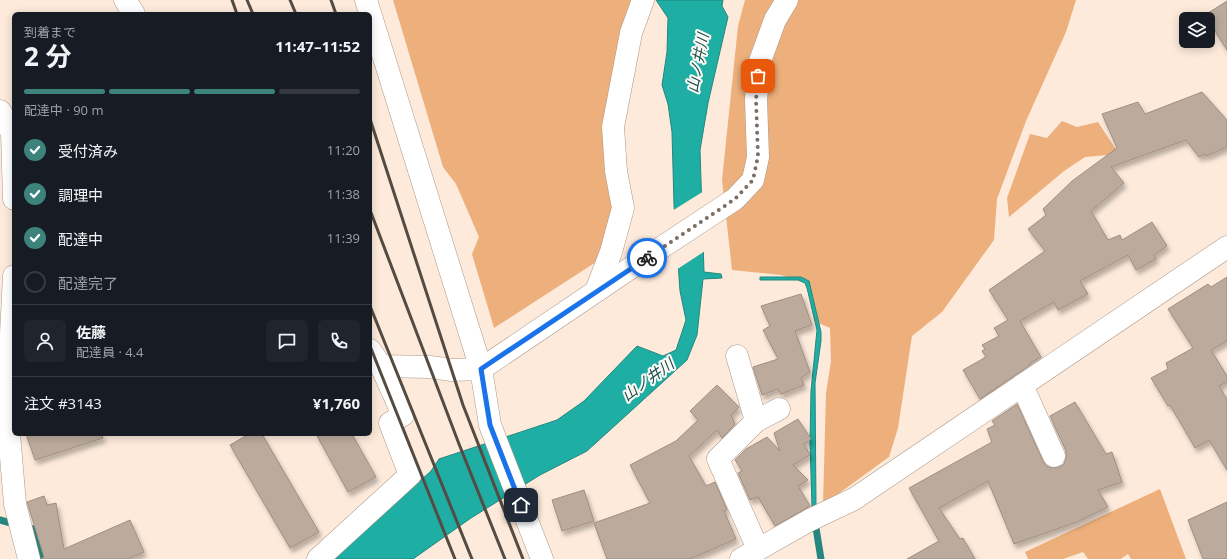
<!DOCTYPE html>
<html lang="ja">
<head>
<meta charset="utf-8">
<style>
	:root { --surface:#171b24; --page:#20242c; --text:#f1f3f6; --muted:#9ea1a6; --line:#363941; --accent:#3d837c }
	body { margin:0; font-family:"Open Sans","Noto Sans JP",sans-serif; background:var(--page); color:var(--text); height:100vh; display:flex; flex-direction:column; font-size:15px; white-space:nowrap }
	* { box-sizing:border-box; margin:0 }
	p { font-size:13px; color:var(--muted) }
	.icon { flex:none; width:22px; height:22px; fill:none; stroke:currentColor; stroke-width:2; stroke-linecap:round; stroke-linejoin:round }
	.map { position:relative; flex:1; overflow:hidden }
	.panel { position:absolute; left:12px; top:12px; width:360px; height:424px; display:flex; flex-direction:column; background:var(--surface); border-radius:6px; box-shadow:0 2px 10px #0003 }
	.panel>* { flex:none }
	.buttons { position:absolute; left:1179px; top:12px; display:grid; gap:8px }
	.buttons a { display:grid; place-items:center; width:36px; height:36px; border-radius:6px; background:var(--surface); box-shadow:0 2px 10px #0003; font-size:20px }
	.pin { position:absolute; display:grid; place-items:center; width:34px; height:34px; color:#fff; margin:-17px; border-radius:8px; box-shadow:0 2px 6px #0006 }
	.courier { position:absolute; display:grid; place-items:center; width:40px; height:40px; margin:-20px; border:3px solid #1a73e8; border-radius:50%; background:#fff; color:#222; box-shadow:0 1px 5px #0007 }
	.headline em { font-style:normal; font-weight:700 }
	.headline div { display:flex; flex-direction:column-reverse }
	.headline { display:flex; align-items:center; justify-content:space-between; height:68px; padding:0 12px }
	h1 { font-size:26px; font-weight:700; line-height:30px }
	.bar { display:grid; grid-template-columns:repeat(4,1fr); gap:6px 4px; align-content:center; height:48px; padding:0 12px }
	.bar i { height:5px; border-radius:3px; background:var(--line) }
	.bar .selected { background:var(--accent) }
	.bar p { grid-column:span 4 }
	.line { display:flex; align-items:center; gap:10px; padding:0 12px; border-top:1px solid var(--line) }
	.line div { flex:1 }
	.round { display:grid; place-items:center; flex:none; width:42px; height:42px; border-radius:6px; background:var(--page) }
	ol { padding:0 12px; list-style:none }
	li { display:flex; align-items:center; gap:12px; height:44px }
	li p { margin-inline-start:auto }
	li .icon { padding:4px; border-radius:50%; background:var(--accent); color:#fff; stroke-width:4 }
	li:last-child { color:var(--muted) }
	li i { width:22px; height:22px; border:2px solid var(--line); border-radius:50% }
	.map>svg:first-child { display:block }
</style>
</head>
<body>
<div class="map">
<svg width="1227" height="559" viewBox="0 0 1227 559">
	<defs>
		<filter id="shadow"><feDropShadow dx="2.5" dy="4.5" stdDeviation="2" flood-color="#0004"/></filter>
	</defs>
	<rect width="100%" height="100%" fill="#fdeadb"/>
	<!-- green -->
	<path fill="#edb07c" d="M393,0H635L611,233L596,262L494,328L472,254L479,237L456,184L443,167Z
		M745,0H1076L1066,32L1026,121L997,199L994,240L942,312L912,336L898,428L889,457L823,505L826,393L831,361L830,328L814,321L807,283L781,275L732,270L722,180L738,26Z
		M1062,121L1077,127L1098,122L1119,154L1085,157L1064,171L1009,217L1007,198L1030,134L1047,138Z
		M1160,489L1186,559H1131L1128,554L1121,559H1088L1083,552L1063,559H1028L1025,552Z"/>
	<!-- water -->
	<path fill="#1faea3" stroke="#25877e" d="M656,0H723L722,6L728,17L708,103L700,150L704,272L721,274L722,278L703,279L697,335L687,360L587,451L540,475L471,518L413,559H333L431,471L439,459L557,420L584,401L637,346L663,356L676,350L686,320L680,291L674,205L672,132L668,104L662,85L667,52L668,18Z
		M760,277H801L809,281L821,332V341L815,383L816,507H812L810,442L811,391L817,330L807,288L805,283L798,280H760Z"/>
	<!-- pier -->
	<path fill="#fdeadb" d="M704,191L705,251L676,270L672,211Z"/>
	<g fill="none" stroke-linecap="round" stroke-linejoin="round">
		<!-- stream -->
		<path stroke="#25877e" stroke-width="7" d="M0,520L33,529L42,559
			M816,528L821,559"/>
	</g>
	<!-- building -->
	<path fill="#bcab9c" stroke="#a08e80" filter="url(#shadow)" d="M1227,1V50L1205,15Z
		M1202,92L1227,120V147L1206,156L1205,154L1199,157L1186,140L1111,167L1124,183L1091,211L1108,240L1120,235L1122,240L1152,222L1167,246L1154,255L1156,259L1136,270L1128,255L1080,281L1088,294L1058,310L1054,302L1020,321L1041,357L1030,363V365L980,399L963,370L986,357L982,351L985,349L982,345L999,336L994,328L1008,320L989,290L1045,251L1028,229L1046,215L1043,209L1072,181L1117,148L1102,114L1138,102L1145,114Z
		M1227,277V341L1211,350L1227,376V382L1219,386L1227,399V470L1209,440L1195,448L1170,405L1168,406L1151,378L1168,369L1166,363L1193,348L1168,309L1208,284L1211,287Z
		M801,294L812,325L795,331L810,372L801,378L804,385L781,394L778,389L762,395L753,367L778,359L763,330L770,326L761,306Z
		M717,385L739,407L731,415L735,424L722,438L717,430L689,456L706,486L715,482L727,510L724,511L736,539L690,559H607L594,523L650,503L630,465L676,441L698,420L690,411Z
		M1075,402L1106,454L1112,452L1122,482L1098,490L1108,507L1077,522L1014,544L988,481L939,508L960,539L963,538L975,559H907L939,541L909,488L992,442L987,429L995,425L992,421L1017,404L1043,461L1046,466L1052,468L1059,467L1064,464L1066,458V451L1050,416Z
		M798,419L811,439L804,444L810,455L793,465L808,480L798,486L810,506L775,526L758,497L750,500L738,473L742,471L735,460L746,449L767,437L780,451L774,433Z
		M26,434H102L103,438L35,460Z
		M249,434H262L319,532L290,548L230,445Z
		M316,434H352L376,477L348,492Z
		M584,490L594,521L562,531L552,500Z
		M44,496L47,505L56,503L64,549L130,520L144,552L128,559H41L44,557L27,502Z
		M1227,502V559H1203L1188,520Z"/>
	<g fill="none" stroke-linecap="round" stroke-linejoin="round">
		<!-- minor casing -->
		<g stroke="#ab998b" stroke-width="23">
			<path id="minor" d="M125,0L134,14
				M0,111L12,133L14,199
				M632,267L735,199L753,180L758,157L756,100L759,64L775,20L787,0
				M14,276L7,410L15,504L29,559
				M596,291L611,252L623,208L616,171L613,127L631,33L643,0
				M370,350L381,366L430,367L452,370L481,369L490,425L542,559
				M737,356L756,421
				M1022,385L1054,456
				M758,549L718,459L756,421L779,409
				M318,559L410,475L390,423L403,415L381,366
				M741,559L810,520L854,499L1227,247"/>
		</g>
		<!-- tertiary casing -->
		<g stroke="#ab998b" stroke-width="23">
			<path id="tertiary" d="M366,0L481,369L632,267"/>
		</g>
		<!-- minor -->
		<use href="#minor" stroke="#fff" stroke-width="22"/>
		<!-- tertiary -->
		<use href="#tertiary" stroke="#fff" stroke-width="22"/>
		<!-- rail -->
		<path stroke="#544b43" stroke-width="3" d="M232,0L237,14
			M247,0L253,14
			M290,0L296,14
			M331,0L336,14
			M370,119L463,405L523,559
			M370,210L459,444L505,559
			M370,306L472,559
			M370,346L455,559"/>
	</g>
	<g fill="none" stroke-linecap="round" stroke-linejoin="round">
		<!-- done -->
		<path stroke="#7a6e65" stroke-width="4" stroke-dasharray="0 7.2" d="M647,258L735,199L753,180L758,156L756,100L758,76"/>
		<!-- route -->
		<path stroke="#1a73e8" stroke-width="5" d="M521,505L490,425L481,369L647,258"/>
	</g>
	<g text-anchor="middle" stroke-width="4" stroke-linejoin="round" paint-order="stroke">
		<!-- water labels -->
		<g font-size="15" font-style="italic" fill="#19504b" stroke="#fefaf7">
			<text transform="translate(698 63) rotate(-79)" y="5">山ノ井川</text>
			<text transform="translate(648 380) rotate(-36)" y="5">山ノ井川</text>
		</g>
	</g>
</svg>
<div class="buttons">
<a><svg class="icon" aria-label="layers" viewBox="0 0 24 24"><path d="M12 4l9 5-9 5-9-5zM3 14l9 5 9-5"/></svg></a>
</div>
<div class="pin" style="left:758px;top:76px;background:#ea580c"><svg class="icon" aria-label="bag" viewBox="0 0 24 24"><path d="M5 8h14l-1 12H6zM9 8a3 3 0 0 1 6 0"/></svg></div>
<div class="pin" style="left:521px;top:505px;background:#1f2937"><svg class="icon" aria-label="home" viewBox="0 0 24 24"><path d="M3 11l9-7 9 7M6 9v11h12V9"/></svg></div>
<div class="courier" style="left:647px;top:258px"><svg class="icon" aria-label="bike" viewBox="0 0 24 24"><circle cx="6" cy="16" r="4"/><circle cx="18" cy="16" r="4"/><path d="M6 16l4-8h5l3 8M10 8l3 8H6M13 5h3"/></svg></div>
<section class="panel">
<div class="headline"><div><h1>2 分</h1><p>到着まで</p></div><em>11:47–11:52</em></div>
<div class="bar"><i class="selected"></i><i class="selected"></i><i class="selected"></i><i></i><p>配達中 · 90 m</p></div>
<ol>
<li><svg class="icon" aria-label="check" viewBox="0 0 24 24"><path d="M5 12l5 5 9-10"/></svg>受付済み<p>11:20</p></li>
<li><svg class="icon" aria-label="check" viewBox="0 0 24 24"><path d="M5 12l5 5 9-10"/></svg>調理中<p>11:38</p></li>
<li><svg class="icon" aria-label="check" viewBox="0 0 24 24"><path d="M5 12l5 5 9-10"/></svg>配達中<p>11:39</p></li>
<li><i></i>配達完了</li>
</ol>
<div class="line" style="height:72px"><a class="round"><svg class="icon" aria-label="person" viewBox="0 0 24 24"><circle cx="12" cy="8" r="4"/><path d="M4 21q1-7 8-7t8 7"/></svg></a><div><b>佐藤</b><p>配達員 · 4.4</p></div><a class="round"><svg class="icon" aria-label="chat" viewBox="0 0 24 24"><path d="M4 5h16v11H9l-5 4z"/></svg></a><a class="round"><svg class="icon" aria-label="phone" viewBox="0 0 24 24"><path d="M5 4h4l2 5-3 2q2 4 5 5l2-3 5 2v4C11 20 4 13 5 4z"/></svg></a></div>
<div class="line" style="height:52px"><div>注文 #3143</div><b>¥1,760</b></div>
</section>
</div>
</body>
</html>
